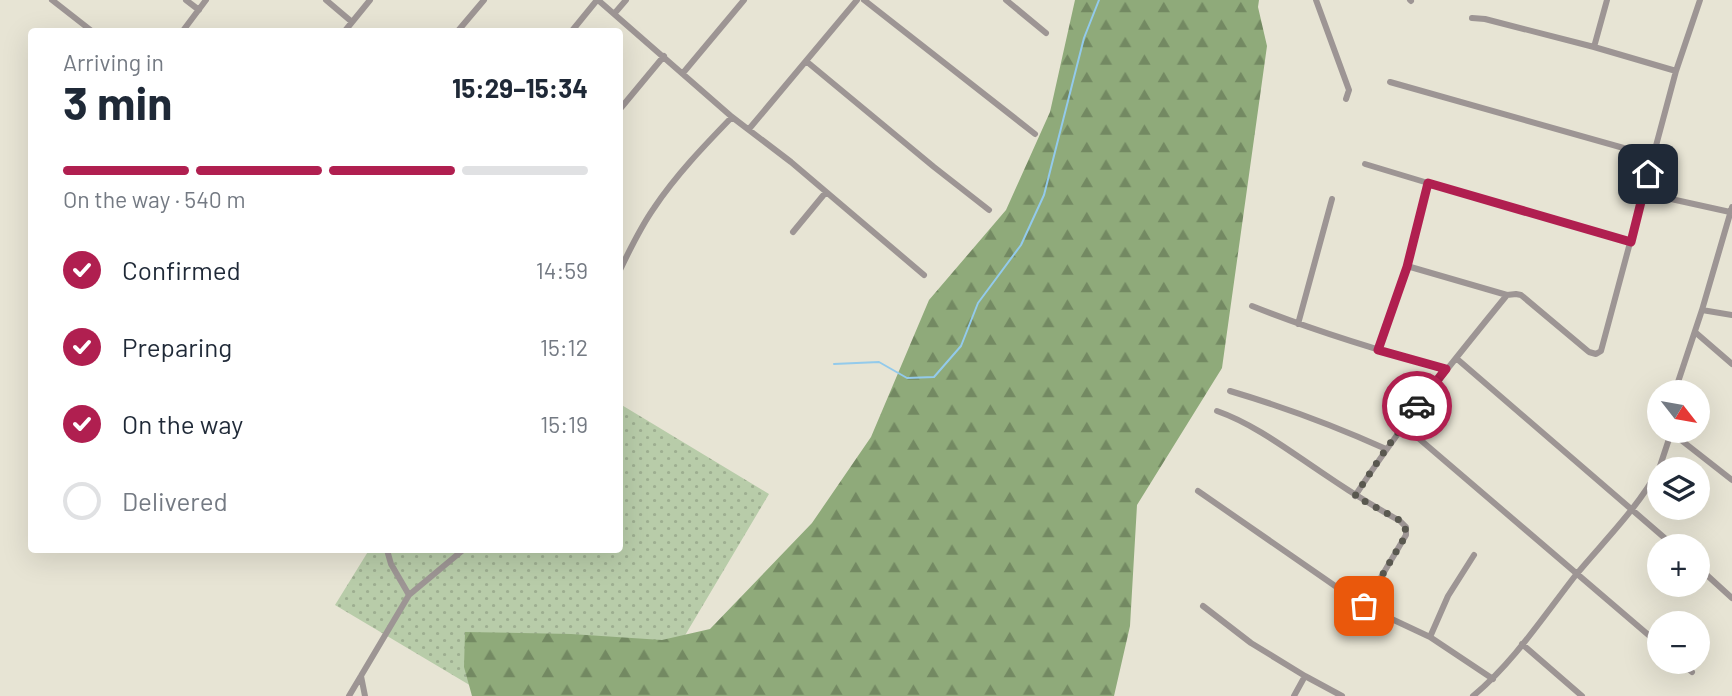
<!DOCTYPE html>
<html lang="en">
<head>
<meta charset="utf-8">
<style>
	:root { --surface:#fff; --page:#f6f6f7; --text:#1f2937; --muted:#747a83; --line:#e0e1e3; --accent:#b01f50 }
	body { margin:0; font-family:Barlow,sans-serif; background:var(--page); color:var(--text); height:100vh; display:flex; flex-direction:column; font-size:26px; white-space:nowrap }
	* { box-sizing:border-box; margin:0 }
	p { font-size:23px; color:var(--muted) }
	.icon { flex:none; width:38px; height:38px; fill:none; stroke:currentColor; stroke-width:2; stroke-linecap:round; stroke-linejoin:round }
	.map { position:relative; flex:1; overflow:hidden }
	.sheet { position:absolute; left:28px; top:28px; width:595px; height:525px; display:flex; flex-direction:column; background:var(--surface); border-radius:7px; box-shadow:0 7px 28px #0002 }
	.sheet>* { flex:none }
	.needle { width:46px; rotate:121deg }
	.fabs { position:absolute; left:1647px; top:380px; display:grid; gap:14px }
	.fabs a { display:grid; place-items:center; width:63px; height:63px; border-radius:50%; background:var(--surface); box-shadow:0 7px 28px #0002; font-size:35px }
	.pin { position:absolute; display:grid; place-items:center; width:60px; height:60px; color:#fff; margin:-30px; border-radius:14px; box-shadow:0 4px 10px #0006 }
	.courier { position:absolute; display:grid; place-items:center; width:70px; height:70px; margin:-35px; border:5px solid #b01f50; border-radius:50%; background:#fff; color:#222; box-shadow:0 2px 9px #0007 }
	.headline em { font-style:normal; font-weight:700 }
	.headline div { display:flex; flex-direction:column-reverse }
	.headline { display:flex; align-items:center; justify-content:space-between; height:119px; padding:0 35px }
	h1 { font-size:46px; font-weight:700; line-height:52px }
	.bar { display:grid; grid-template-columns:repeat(4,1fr); gap:10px 7px; align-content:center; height:84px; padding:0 35px }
	.bar i { height:9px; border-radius:5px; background:var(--line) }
	.bar .current { background:var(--accent) }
	.bar p { grid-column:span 4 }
	ol { padding:0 35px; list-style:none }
	li { display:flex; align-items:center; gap:21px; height:77px }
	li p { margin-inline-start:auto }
	li .icon { padding:7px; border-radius:50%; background:var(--accent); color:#fff; stroke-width:4 }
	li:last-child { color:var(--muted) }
	li i { width:38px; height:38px; border:4px solid var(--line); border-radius:50% }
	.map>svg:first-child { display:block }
</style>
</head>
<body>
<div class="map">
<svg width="1732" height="696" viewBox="0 0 1732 696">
	<defs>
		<pattern id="grass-dots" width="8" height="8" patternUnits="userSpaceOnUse" patternTransform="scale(1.75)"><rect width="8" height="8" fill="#b8cca9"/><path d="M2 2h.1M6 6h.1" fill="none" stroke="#9dae90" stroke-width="1.8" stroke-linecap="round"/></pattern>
		<pattern id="forest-firs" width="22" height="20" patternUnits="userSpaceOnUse" patternTransform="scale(1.75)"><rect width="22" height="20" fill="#8faa7a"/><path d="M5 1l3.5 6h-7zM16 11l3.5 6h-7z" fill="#738962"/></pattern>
	</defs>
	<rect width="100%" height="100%" fill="#e7e4d4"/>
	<!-- grass -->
	<path fill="url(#grass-dots)" d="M620,404L769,494L649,696H488L335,605L369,550H620Z"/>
	<!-- forest -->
	<path fill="url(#forest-firs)" d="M1075,0H1259L1258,7L1267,46L1222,368L1137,505L1130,626L1114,696H472L464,667L465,632L571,634L662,640L710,629L812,523L871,437L929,300L1006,210L1050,112Z"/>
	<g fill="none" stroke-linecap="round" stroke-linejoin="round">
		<!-- stream -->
		<path stroke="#93caeb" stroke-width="2" d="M834,364L879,362L907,378L934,377L961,346L978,303L1021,245L1044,195L1084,38L1099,0"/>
		<!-- street -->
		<path stroke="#9d9594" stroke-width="6" d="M52,0L93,32
			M186,0L199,10
			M326,0L352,22
			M598,0L732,117L791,162L924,275
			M864,0L1035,134
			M1006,0L1046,33
			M1316,0L1349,90L1346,99
			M1410,0L1411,1
			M614,14L626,0
			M1472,18L1485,19L1594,47L1676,71
			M182,32L206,0
			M344,32L370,0
			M457,32L484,0
			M571,32L597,0
			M1594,47L1607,0
			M806,61L934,167L989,210
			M683,73L744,0
			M1390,82L1652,156
			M620,109L664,56
			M749,129L857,0
			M1365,164L1428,183
			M1644,193L1730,212
			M793,232L826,192
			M1407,266L1507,295L1516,294L1521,295L1589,352L1596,354L1601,351L1676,71L1700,0
			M620,270C630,249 640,228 654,208C676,175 704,146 732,117
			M1252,306C1315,331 1380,351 1446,369
			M1702,310L1732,315
			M1298,324L1332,199
			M1695,332L1732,364
			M1378,350L1407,266L1428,183L1631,242
			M1456,358L1674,546
			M1230,391C1284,407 1335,426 1386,449
			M1677,392L1678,382L1702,310L1732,207
			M1217,411C1254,424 1288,450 1321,472C1347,490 1373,506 1400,521L1406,527V535L1364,606
			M1403,425L1659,644
			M1672,433L1732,480
			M1659,469L1672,430
			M1198,491L1364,606L1430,637L1493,679
			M1355,496C1401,425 1454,360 1507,295
			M387,550L391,564L409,595
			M1698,567L1732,598
			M1203,606L1251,643L1305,676L1342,696
			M1430,637L1448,596L1474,555
			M1522,644L1582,696
			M1680,662L1692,672
			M361,676L365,696
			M349,696L409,595L463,550
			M1294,696L1305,676
			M1473,696C1513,663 1543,617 1575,576C1604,541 1637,509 1659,469"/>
	</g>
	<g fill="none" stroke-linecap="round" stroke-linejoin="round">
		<!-- done -->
		<path stroke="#59584f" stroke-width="7" stroke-dasharray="0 12.6" d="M1364,606L1406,535L1405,527L1401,521L1355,496L1386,449L1417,406"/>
		<!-- route -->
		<path stroke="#b01f50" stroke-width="9" d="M1417,406L1446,369L1378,350L1407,267L1428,183L1631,242L1648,174"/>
	</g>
</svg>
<div class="fabs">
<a><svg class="needle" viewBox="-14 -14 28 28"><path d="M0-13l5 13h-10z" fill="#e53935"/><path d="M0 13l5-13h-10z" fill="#747a83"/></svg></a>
<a><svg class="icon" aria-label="layers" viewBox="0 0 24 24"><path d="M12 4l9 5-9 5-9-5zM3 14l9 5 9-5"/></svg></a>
<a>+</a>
<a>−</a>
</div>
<div class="pin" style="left:1364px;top:606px;background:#ea580c"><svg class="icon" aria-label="bag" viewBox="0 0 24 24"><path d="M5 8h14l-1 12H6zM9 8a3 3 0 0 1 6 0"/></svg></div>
<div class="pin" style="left:1648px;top:174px;background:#1f2937"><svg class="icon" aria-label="home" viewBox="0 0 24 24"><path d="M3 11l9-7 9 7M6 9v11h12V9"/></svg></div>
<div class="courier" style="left:1417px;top:406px"><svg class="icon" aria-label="car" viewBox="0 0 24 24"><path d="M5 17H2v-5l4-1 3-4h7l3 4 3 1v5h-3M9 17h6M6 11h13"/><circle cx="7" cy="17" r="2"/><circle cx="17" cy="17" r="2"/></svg></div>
<section class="sheet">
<div class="headline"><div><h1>3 min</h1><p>Arriving in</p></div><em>15:29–15:34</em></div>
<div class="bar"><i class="current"></i><i class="current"></i><i class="current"></i><i></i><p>On the way · 540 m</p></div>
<ol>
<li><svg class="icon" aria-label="check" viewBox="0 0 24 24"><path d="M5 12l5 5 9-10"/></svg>Confirmed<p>14:59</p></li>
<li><svg class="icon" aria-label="check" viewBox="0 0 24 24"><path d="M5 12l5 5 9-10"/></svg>Preparing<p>15:12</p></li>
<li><svg class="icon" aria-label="check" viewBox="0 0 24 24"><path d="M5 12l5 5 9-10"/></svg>On the way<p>15:19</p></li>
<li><i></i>Delivered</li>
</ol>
</section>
</div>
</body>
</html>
